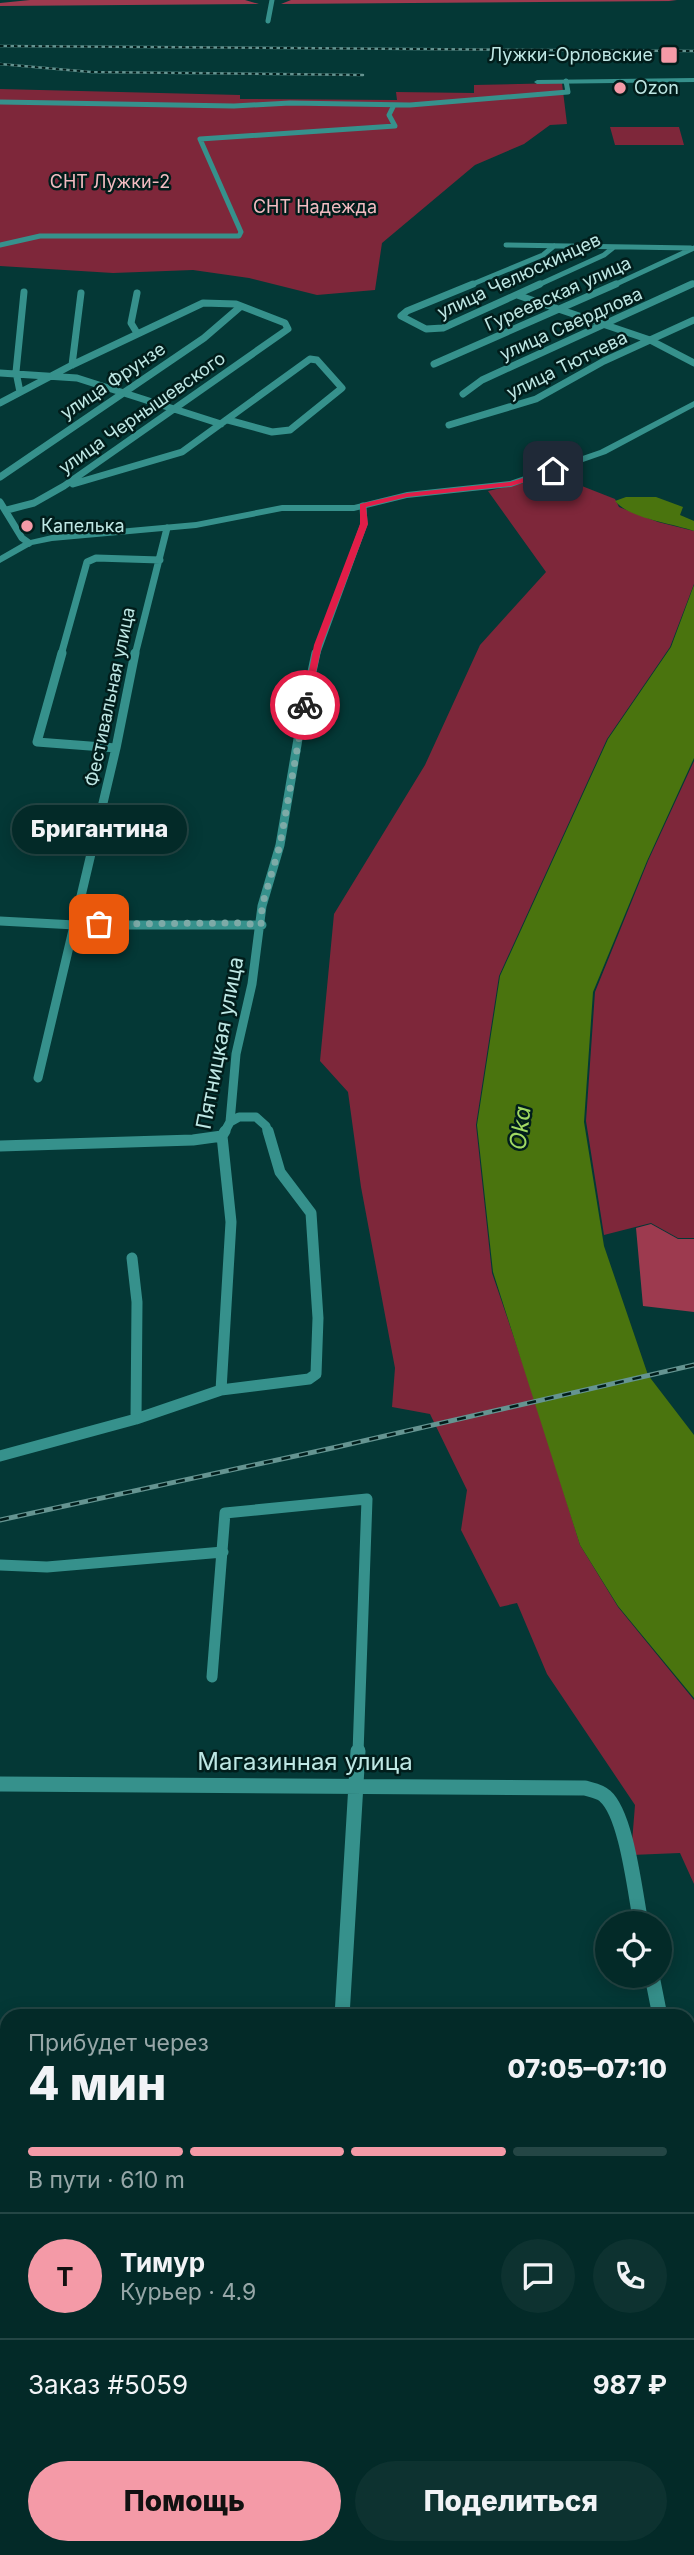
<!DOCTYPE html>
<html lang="ru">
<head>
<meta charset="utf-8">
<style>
	:root { --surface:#032a28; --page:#0d3230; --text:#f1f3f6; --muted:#97a7a8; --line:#244645; --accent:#f49aa7 }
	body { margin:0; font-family:Inter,sans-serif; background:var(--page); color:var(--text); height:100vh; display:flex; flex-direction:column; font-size:26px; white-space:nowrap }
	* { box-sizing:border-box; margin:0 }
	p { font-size:23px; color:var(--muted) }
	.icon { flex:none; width:38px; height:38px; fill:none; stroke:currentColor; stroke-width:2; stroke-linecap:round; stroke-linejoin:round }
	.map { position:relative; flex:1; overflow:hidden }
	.details { position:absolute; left:0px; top:2009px; width:695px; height:546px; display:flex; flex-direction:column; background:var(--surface); border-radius:21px 21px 0 0; box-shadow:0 4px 18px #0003,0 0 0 2px var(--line) }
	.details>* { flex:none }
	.tools { position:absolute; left:595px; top:1911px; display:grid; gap:14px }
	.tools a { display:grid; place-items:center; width:77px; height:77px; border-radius:50%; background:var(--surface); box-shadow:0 4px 18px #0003,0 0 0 2px var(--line); font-size:35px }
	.pin { position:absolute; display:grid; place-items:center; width:60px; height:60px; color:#fff; margin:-30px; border-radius:14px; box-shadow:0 4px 10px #0006 }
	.courier { position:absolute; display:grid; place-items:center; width:70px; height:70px; margin:-35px; border:5px solid #e11d48; border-radius:50%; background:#fff; color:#222; box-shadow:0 2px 9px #0007 }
	.bubble { position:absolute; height:49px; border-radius:24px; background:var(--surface); box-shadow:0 4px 18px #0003,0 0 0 2px var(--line); font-size:23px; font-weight:800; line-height:49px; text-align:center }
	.head em { font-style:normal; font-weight:800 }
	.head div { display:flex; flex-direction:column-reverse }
	.head { display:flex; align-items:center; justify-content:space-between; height:119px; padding:0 28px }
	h1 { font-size:46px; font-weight:800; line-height:52px }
	.bar { display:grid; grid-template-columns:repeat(4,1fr); gap:10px 7px; align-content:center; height:84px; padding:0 28px }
	.bar i { height:9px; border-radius:5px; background:var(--line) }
	.bar .active { background:var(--accent) }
	.bar p { grid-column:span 4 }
	.line { display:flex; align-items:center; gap:18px; padding:0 28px; border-top:2px solid var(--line) }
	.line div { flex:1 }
	.round { display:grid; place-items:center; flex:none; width:74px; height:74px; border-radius:37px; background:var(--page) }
	.action { display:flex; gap:14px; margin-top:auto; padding:14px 28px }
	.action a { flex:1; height:80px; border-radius:42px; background:var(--accent); color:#111; font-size:28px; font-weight:800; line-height:80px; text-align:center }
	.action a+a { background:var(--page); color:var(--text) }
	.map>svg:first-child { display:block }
</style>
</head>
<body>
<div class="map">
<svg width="694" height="2555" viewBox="0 0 694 2555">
	<rect width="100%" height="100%" fill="#043836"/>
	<!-- green -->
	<path fill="#7e273a" d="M562,83L567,124L550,125L524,144L475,165L382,243L375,290L317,295L249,278L193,270L113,273L0,266V89L240,95V99L397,100L396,92L474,93V85Z
		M610,127H679L684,145H615Z
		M566,473L571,475L564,479L615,499L619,507L658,522L694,531V584L670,647L607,739L499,976L476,1125L492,1273L537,1405L580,1545L618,1607L694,1700V1884L680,1853L631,1855L635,1805L547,1674L517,1603L500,1607L461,1530L467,1490L430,1414L392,1407L395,1368L361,1187L348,1092L320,1061L334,914L425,765L480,645L546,572L488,491Z
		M694,761V1238H678L651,1223L604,1235L586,1121L595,992L648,861Z"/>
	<!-- forest -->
	<path fill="#9d3a4f" d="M30,0H245L259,4L0,6V3Z
		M291,0H669L677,1L281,4Z
		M651,1224L678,1239H694V1312L643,1306L636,1228Z"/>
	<!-- water -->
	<path fill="#4a740e" d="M626,497H656L683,507L680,515L694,521V531C672,523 630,519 615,501Z
		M694,585V758L647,861L593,992L584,1122L604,1246L648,1375L694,1435V1698L618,1606L580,1545L493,1272L477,1125L500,976L608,739L671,647Z"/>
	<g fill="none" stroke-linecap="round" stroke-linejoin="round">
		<!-- minor-far4 -->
		<path stroke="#36918c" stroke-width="5" d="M268,21L272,0
			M0,102L234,106L290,103L410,105L568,92L566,81
			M0,245L40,236H239L241,232L200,139L395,126L389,115L394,105
			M506,245L691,248
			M468,286L543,255L554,246
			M536,286L604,255L614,247
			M612,286L694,248
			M688,286L694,283"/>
		<!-- minor-far3 -->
		<path stroke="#36918c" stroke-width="7" d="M473,284L407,311L401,316L426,329L443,328L540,284
			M137,293L131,323L137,333
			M517,295L650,340L694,363
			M434,364L616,284
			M72,365L81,293
			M0,373L77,378L221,424
			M20,392L16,372L24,292
			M463,394L482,380L692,284
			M0,403L72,365L203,303L236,304L285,323L288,329L64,486L34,503L7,510
			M449,425L536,399L604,361L694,320
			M0,477L204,338L240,307
			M73,484L182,452L310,359L317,360L342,388L290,430L272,432L228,420
			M0,502L22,538L29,543
			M61,655L87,562L96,558L160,560
			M135,655L167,528
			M316,655L364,524L363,506"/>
		<!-- minor-far2 -->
		<path stroke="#36918c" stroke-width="9" d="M62,653L37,742L116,748
			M0,921L75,925H262
			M38,1078L116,748L135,653
			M230,1122L239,1117H256L266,1126L268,1133
			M224,1133L230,1122L236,1054L252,984L262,906L280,845L299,733L316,653"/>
		<!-- minor-far1 -->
		<path stroke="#36918c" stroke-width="11" d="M0,1146L193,1140L222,1136
			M132,1258L137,1302L136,1419
			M221,1390L231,1222L222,1136L225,1131
			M0,1456L136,1419L221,1390L309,1379L316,1374L318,1318L311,1213L280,1172L268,1131
			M0,1565L47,1567L223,1552
			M212,1677L225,1513L367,1499L358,1753"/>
		<!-- minor -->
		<path stroke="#36918c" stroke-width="15" d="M0,1784L585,1788C592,1790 600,1791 605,1796C627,1815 635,1894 641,1923
			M652,1976L660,2016
			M342,2016L358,1751
			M688,2148L694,2178
			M307,2555L308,2548"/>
		<!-- tertiary -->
		<path fill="#36918c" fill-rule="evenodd" d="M694,78V82L537,84L534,82L537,80Z
			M694,401V407L606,454L511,487L407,498L354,511H282L196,528L52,541L32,545L0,563V556L26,541L52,535L196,522L282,505H354L407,492L510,481L600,450Z"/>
		<!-- primary -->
		<path fill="#7783ab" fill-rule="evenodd" d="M0,2171H7V2195H0Z
			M688,2183L694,2184V2208L688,2207Z"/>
		<!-- rail-far1 casing -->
		<g stroke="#659491" stroke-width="2.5">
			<path id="rail-far1" d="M0,46L694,51
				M0,64L91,72L363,75"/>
		</g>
		<!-- rail casing -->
		<g stroke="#659491" stroke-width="5">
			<path id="rail" d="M0,1520L337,1447L694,1365"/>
		</g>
		<!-- rail-far1 -->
		<use href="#rail-far1" stroke="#011d1b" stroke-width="2" stroke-dasharray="3.5" stroke-linecap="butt"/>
		<!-- rail -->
		<use href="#rail" stroke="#011d1b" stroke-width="2.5" stroke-dasharray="9" stroke-linecap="butt"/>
	</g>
	<!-- route -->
	<path fill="#e11d48" d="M553,469L556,473L511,486L407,497L366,507L368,524L322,645L309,705L302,707L314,645L360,524V504L407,493L510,482Z"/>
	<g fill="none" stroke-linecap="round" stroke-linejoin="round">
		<!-- done -->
		<path stroke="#7daaa7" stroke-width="7" stroke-dasharray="0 12.6" d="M99,924L237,923L261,925L262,906L280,845L305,705"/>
	</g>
	<!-- markers -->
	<g fill="#f49aa7" stroke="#011d1b" stroke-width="2.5">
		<rect x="660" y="46" width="18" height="18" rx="3.5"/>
		<circle cx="620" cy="88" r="7"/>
		<circle cx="27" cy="526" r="7"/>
	</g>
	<g text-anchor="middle" stroke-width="5" stroke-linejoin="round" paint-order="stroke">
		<!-- far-poi labels -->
		<g font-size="18" fill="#bee7e4" stroke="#011d1b" text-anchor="start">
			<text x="653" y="61" text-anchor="end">Лужки-Орловские</text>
			<text x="634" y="94">Ozon</text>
			<text x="41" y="532">Капелька</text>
		</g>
		<!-- far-park labels -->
		<g font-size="18" fill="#f2bbc1" stroke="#011d1b">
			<text x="110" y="188">СНТ Лужки-2</text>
			<text x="315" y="213">СНТ Надежда</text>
		</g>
		<!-- far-street labels -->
		<g font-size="18" fill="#bee7e4" stroke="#011d1b">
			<text transform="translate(519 276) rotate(-25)" y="6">улица Челюскинцев</text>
			<text transform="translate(558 294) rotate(-24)" y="6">Гуреевская улица</text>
			<text transform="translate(571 324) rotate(-24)" y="6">улица Свердлова</text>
			<text transform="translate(567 365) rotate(-26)" y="6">улица Тютчева</text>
			<text transform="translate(113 381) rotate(-34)" y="6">улица Фрунзе</text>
			<text transform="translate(142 413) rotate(-35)" y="6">улица Чернышевского</text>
			<text transform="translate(110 697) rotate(-78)" y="6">Фестивальная улица</text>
		</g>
		<!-- street labels -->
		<g font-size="21" fill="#bee7e4" stroke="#011d1b">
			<text transform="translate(220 1043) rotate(-79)" y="7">Пятницкая улица</text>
		</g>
		<!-- water labels -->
		<g font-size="23" font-style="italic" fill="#a1da63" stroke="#011d1b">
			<text transform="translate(520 1128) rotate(-83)" y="8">Oka</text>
		</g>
		<!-- near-street labels -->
		<g font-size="24" fill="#bee7e4" stroke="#011d1b">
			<text x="305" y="1770">Магазинная улица</text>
		</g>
	</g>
</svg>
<div class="tools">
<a><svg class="icon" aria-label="locate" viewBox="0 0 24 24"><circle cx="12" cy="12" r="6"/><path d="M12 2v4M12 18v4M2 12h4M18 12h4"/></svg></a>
</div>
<div class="pin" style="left:99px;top:924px;background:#ea580c"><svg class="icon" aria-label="bag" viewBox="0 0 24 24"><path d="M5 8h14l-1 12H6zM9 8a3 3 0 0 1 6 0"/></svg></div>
<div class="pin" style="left:553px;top:471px;background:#1f2937"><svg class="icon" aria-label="home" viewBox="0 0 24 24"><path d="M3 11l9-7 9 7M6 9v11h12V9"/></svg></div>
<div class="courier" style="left:305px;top:705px"><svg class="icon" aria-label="bike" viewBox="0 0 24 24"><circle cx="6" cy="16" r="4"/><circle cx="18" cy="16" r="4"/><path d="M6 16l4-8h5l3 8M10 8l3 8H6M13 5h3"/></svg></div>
<div class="bubble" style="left:12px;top:805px;width:175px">Бригантина</div>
<section class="details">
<div class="head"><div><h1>4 мин</h1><p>Прибудет через</p></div><em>07:05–07:10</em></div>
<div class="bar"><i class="active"></i><i class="active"></i><i class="active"></i><i></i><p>В пути · 610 m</p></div>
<div class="line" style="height:126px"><b class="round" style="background:var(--accent);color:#111">Т</b><div><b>Тимур</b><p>Курьер · 4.9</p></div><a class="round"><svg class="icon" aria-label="chat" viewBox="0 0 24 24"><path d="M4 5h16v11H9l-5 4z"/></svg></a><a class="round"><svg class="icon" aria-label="phone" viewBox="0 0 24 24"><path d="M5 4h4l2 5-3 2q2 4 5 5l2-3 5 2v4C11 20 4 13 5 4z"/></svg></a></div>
<div class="line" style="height:91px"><div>Заказ #5059</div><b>987 ₽</b></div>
<div class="action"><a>Помощь</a><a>Поделиться</a></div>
</section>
</div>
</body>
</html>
